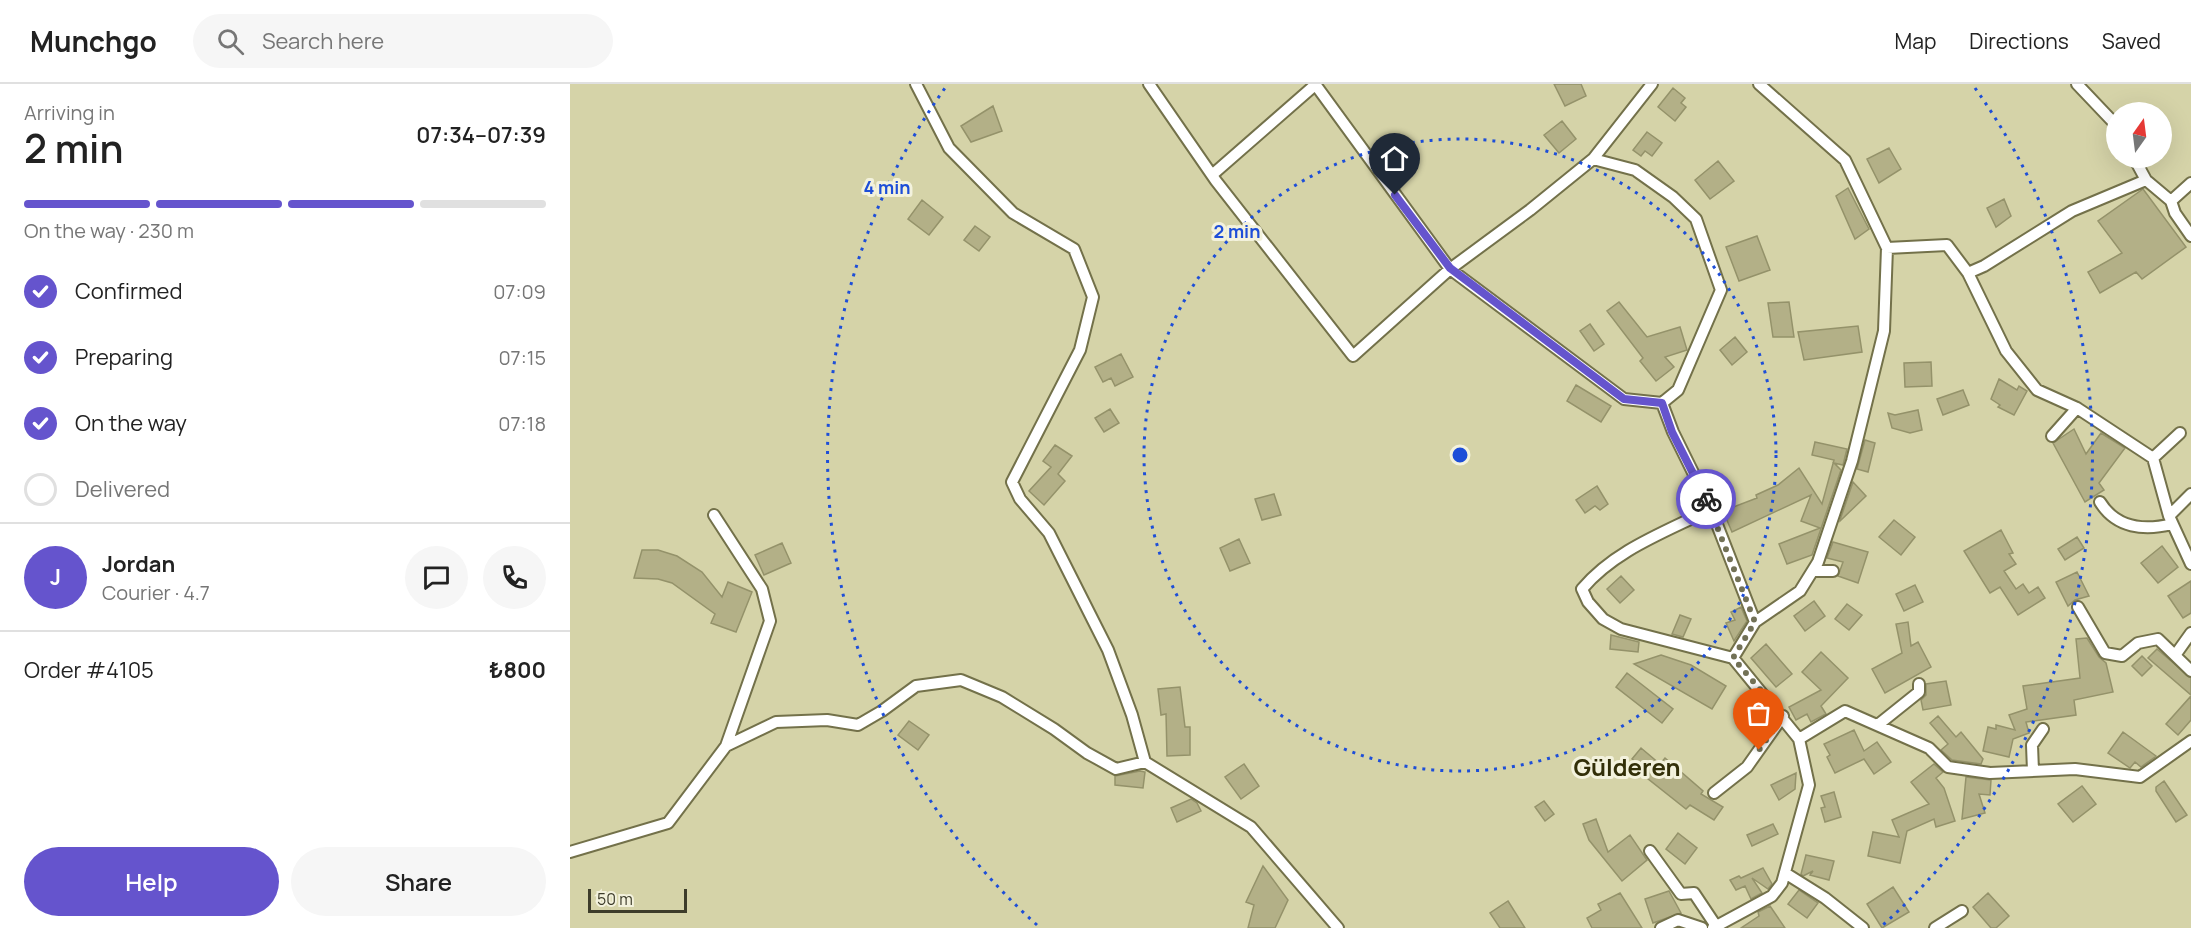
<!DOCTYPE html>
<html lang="en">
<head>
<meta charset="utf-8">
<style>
	:root { --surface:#fff; --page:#f6f6f6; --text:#222; --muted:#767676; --line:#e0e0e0; --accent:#6554cd }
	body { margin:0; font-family:Manrope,sans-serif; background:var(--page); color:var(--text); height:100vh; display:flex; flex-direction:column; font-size:22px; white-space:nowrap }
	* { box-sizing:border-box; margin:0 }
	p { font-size:20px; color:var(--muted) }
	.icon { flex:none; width:33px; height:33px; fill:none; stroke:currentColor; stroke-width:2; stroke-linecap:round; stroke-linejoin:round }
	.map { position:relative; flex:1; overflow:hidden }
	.drawer { display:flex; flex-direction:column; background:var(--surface); width:570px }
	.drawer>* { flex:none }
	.needle { width:39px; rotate:14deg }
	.controls { position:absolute; left:1536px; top:18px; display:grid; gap:12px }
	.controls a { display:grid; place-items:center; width:66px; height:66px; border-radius:50%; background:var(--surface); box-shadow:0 6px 24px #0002; font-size:30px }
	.scale { position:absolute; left:18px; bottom:15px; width:99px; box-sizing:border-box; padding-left:6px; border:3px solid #3d3c2a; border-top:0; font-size:16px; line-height:21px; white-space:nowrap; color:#3d3c2a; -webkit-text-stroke:4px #f3f2dd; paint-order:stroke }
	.pin { position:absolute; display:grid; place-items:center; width:51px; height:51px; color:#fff; margin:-62px -26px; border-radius:50% 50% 50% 0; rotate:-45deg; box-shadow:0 0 6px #0007 }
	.pin .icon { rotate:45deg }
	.courier { position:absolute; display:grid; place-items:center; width:60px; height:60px; margin:-30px; border:4px solid #6554cd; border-radius:50%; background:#fff; color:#222; box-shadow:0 2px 8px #0007 }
	.headline em { font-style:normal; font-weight:600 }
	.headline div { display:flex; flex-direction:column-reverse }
	.headline { display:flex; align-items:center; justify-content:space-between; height:102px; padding:0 24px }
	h1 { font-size:39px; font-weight:600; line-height:45px }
	.bar { display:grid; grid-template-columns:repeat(4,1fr); gap:9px 6px; align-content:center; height:72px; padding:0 24px }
	.bar i { height:8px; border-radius:4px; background:var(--line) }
	.bar .selected { background:var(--accent) }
	.bar p { grid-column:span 4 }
	.line { display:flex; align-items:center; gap:15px; padding:0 24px; border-top:2px solid var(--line) }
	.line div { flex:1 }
	.round { display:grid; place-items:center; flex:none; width:63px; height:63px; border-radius:32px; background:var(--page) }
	ol { padding:0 24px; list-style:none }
	li { display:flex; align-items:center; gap:18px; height:66px }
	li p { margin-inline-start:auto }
	li .icon { padding:6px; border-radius:50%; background:var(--accent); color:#fff; stroke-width:4 }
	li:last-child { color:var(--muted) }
	li i { width:33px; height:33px; border:3px solid var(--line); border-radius:50% }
	.primary-button { display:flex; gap:12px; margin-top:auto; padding:12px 24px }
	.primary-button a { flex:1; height:69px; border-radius:36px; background:var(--accent); color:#fff; font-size:24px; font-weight:600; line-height:69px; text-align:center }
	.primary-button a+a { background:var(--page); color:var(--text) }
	header { display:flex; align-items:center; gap:36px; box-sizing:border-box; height:84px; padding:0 30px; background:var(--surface); border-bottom:2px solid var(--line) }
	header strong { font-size:28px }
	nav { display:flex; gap:33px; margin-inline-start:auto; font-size:21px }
	.search { width:420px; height:54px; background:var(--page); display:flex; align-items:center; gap:15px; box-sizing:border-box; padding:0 21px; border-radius:33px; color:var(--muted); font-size:22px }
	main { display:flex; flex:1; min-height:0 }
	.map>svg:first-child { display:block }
</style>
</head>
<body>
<header>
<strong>Munchgo</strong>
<div class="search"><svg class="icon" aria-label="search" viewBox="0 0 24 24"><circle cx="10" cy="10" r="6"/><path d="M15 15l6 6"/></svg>Search here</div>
<nav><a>Map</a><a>Directions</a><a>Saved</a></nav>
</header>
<main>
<section class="drawer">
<div class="headline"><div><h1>2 min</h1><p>Arriving in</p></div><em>07:34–07:39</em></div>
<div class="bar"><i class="selected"></i><i class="selected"></i><i class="selected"></i><i></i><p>On the way · 230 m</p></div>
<ol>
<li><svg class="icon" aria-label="check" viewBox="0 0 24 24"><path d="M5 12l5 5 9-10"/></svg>Confirmed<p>07:09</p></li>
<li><svg class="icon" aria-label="check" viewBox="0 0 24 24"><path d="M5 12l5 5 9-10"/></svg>Preparing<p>07:15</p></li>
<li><svg class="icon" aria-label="check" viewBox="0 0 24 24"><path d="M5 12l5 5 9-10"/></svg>On the way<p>07:18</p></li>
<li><i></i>Delivered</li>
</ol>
<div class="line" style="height:108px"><b class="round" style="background:var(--accent);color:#fff">J</b><div><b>Jordan</b><p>Courier · 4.7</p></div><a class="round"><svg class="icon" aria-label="chat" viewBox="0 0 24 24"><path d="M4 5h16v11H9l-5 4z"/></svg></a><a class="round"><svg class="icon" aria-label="phone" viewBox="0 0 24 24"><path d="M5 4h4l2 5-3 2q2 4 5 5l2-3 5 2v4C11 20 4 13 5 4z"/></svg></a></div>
<div class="line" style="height:78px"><div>Order #4105</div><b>₺800</b></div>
<div class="primary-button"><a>Help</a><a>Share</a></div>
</section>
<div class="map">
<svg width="1621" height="844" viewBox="0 0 1621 844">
	<rect width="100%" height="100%" fill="#d5d3a8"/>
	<!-- building -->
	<path fill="#b3b087" stroke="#94926a" stroke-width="1.5" d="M984,0H1011L1016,12L995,22Z
		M1103,4L1115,14L1111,19L1116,23L1105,37L1088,23Z
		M423,22L432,47L401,58L391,42Z
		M992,37L1006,55L989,69L974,51Z
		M1077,48L1092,59L1082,72L1075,67L1071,72L1063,66Z
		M1319,64L1331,85L1309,99L1297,75Z
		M1148,77L1164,97L1140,115L1125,96Z
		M1278,104L1299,145L1285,155L1266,112Z
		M1573,105L1616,163L1572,195L1566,188L1530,209L1518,188L1552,169L1528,137Z
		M1434,115L1441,132L1426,143L1417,124Z
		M352,116L373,133L359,151L338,135Z
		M405,142L420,153L409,167L394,156Z
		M1187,152L1200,186L1169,197L1156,163Z
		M1049,218L1077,253L1110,243L1117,266L1095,273L1104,283L1086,297L1070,277L1073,274L1037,227Z
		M1219,218L1224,253H1203L1198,219Z
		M1020,240L1034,260L1024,267L1010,247Z
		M1288,242L1292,268L1234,276L1228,248Z
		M1165,253L1177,268L1162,281L1150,266Z
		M551,270L563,293L545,302L541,294L533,298L525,283Z
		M1361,278L1362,302L1335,303L1334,279Z
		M1429,295L1447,306L1449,302L1457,307L1444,331L1428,323L1430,321L1421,315Z
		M1006,301L1041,322L1031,338L997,317Z
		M1393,306L1399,321L1373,331L1367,315Z
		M540,325L549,339L534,348L525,334Z
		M1348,326L1352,346L1340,349L1322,344L1318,329L1325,331Z
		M1504,345L1516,370L1531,349L1555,364L1529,399L1534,406L1515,418L1483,359Z
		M1295,356L1305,359L1298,388L1287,385Z
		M1245,358L1277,365L1273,381L1264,379L1271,386L1242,471L1217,480L1209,460L1250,444L1231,437L1241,411L1162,448L1153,427L1187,414L1186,411L1208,401L1229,384L1252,420L1264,376L1242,371Z
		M485,361L502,372L488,390L495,397L474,421L459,407L481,383L473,377Z
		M1283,398L1296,412L1270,437V436Z
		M1027,402L1038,420L1030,426L1025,422L1015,429L1006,416Z
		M704,410L711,431L692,436L685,415Z
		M1324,436L1345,453L1331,471L1309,453Z
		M1431,446L1443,469L1439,470L1446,480L1434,487L1446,505L1453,500L1459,509L1468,503L1475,514L1448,531L1430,503L1420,509L1394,467Z
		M1507,453L1514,464L1495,476L1488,465Z
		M669,455L680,479L660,487L650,464Z
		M1263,458L1298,468L1288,499L1268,492L1273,478L1257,474Z
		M212,459L221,479L194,491L185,471Z
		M1592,462L1608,483L1588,499L1571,479Z
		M72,466H88L107,472L132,488L152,513L158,498L182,508L166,548L141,539L145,530L102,499L88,495L64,494Z
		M1507,488L1519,512L1505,516L1498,522L1486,498Z
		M1051,492L1064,506L1050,519L1037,505Z
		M1621,497V529L1613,534L1598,512Z
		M1345,501L1353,518L1334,527L1326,510Z
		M1244,517L1255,532L1235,547L1224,532Z
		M1277,520L1292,531L1279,546L1265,535Z
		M1171,523L1177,537L1164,557L1156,539L1165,536L1161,528Z
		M1110,531L1121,535L1113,553L1102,550Z
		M1338,538L1341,562L1348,558L1361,583L1315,609L1302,585L1332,569L1326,540Z
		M1041,551L1069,558L1068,568L1040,565Z
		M1517,554L1529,573L1536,579L1543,608L1504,616L1506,631L1456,638L1459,649L1443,655L1439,673L1413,667L1418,643L1426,645V641L1445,646L1439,631L1457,625L1453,602L1510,594L1506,555Z
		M1196,560L1222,590L1206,603L1181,574Z
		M1587,565L1621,594V611L1578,574Z
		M1251,568L1278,594L1251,622L1256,630L1241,638L1237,630L1226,636L1219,623L1251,606L1232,588Z
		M1091,571L1121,581L1156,602L1142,625L1064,580Z
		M1572,572L1582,582L1572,592L1562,582Z
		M1057,589L1103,625L1092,639L1046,603Z
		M1376,597L1381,621L1353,626L1351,616L1356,611V600Z
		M610,603L615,643H620V671L597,672L596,630L591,631L588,605Z
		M1621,612V636L1608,651L1596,640Z
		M1186,614L1199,630L1183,640L1172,623Z
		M1368,632L1386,653L1391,648L1413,675L1411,680L1382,676L1371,666L1378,660L1360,639Z
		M339,637L359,651L348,666L328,651Z
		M1284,646L1294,667L1307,658L1321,678L1304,690L1294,675L1265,689L1257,673L1260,671L1254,660Z
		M1553,648L1586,672L1585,673L1571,683L1565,678L1560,684L1538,669Z
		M1071,664L1090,680L1095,674L1133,707L1131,710L1153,723L1144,736L1120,721L1116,725L1077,694L1080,690L1062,675Z
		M674,680L689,702L671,715L655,693Z
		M1364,680L1373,688L1366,694L1374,704L1385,737L1366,743L1364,735L1337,747L1330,779L1298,772L1303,748L1329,753L1322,736L1359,720L1341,698Z
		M570,687L575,688L573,704L545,701V692Z
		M1226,689L1225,705L1209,716L1201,701Z
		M1396,693L1421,696L1420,711L1409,710L1415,729L1392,735Z
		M1594,697L1617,731L1606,738L1586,707V703Z
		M1512,702L1526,720L1503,738L1488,720Z
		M1264,708L1271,733L1255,738L1251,724L1255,723L1251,712Z
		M621,715L627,719L631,727L607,738L601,724Z
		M974,717L984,730L975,737L965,723Z
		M1026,735L1038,768L1060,751L1077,776L1052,797L1019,756L1013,740Z
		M1203,740L1208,750L1182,762L1177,751Z
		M1108,749L1127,764L1115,780L1096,765Z
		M1236,771L1264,777L1259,796L1240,791L1243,787L1233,792L1231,790Z
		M693,782L718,816L705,844H678L684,821L676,818Z
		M1193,784L1202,800L1198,805L1182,794L1192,809L1181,815L1175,802L1166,806L1160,796L1169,792L1171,794Z
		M1323,803L1339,828L1312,844L1297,820Z
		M1229,806L1248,819L1237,834L1218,820Z
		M1099,807L1111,829L1083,839L1075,815Z
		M1050,809L1072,844H1022L1017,834L1031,826L1028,820Z
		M1418,809L1439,832L1426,844H1421L1403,823Z
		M938,817L955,844H930L920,829Z
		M1200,822L1215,844H1171L1189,832L1188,828Z"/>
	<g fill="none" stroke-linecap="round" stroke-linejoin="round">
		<!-- minor casing -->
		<g stroke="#73714a" stroke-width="14">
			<path id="minor" d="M346,0L379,64L443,129L504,165L523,213L510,266L442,398L450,415L479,449L538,566L562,631L575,678L681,743L768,844
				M579,0L646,97L783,272L880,185L960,126L1023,75
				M745,0L880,185L1054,315L1092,319
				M1082,0L1023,75L1065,86L1103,113L1126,135L1151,206L1108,306L1092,319L1103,348L1141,425L1185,538
				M1507,0L1546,41
				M1564,74L1576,96L1601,117L1605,129L1621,152
				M642,91L745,1
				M1601,117L1621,99
				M1317,164L1377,161L1398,189L1414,182L1502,127L1576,96
				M1398,189L1436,267L1467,306L1507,324
				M1610,349L1583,374L1599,432L1621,480
				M1482,352L1507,324L1583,374
				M1530,418C1546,444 1574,447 1602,440
				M1141,425C1096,448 1046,465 1012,505L1018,518L1033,535L1051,545L1163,574L1229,655
				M144,431L192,505L200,537L156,662
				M1599,432L1621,410
				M1243,487H1263
				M1508,523L1535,569L1552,572L1568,559L1588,555L1621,587
				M1606,570L1621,549
				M1163,574L1185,538L1230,507L1248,478L1282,377L1314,247L1317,164L1275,76L1189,0
				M1309,640L1349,608V600
				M1463,687L1462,661L1473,645
				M1144,709L1177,683L1213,632
				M1080,767L1111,810L1124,809L1146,842
				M0,768L98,739L156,662L206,638L257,636L288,641L312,627L346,602L391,596L432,613L484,645L517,669L546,685L575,678
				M1215,789L1255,814L1293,844
				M1091,844L1108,836L1132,844
				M1143,844L1202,812L1212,799L1239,701L1229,655L1275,627L1359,664L1378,683L1420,689L1505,685L1570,693L1621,657
				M1365,844L1392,827"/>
		</g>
		<!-- minor -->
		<use href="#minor" stroke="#fff" stroke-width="10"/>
	</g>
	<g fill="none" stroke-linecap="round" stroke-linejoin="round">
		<!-- done -->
		<path stroke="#727156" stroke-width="6" stroke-dasharray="0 10.8" d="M1136,415L1185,538L1163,574L1213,632L1189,666"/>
		<!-- route -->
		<path stroke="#6554cd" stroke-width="8" d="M825,111L880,184L1054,315L1092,319L1102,348L1136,415"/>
	</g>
	<!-- distance rings -->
	<g fill="none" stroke="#1d4ed8" stroke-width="3" stroke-dasharray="3 6">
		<circle cx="890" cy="371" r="316"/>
		<path d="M467 841A632 632 0 0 1 375 4M1405 4A632 632 0 0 1 1313 841"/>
	</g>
	<g text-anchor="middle" stroke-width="6" stroke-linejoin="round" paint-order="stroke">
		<!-- quarter labels -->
		<g font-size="24" font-weight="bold" fill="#322f08" stroke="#f3f2dd">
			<text x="1057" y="692">Gülderen</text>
		</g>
	</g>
	<circle cx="890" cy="371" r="9" fill="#1d4ed8" stroke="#f3f2dd" stroke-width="3"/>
	<g font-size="18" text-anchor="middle" font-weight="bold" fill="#1d4ed8" stroke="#f3f2dd" stroke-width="6" stroke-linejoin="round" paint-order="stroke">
		<text x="317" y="110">4 min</text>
		<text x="667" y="154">2 min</text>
	</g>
</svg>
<div class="controls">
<a><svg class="needle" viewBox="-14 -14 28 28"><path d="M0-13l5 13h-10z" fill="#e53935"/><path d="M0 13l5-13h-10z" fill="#767676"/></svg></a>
</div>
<div class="scale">50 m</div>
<div class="pin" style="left:1189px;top:666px;background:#ea580c"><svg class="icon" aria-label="bag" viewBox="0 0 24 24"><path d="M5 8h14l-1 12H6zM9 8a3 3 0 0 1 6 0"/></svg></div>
<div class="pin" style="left:825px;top:111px;background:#1f2937"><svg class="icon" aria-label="home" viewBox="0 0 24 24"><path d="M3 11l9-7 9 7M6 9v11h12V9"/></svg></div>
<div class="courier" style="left:1136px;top:415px"><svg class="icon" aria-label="bike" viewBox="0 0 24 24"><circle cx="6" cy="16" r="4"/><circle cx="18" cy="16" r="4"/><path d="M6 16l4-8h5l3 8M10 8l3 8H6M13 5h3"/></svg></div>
</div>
</main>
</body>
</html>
